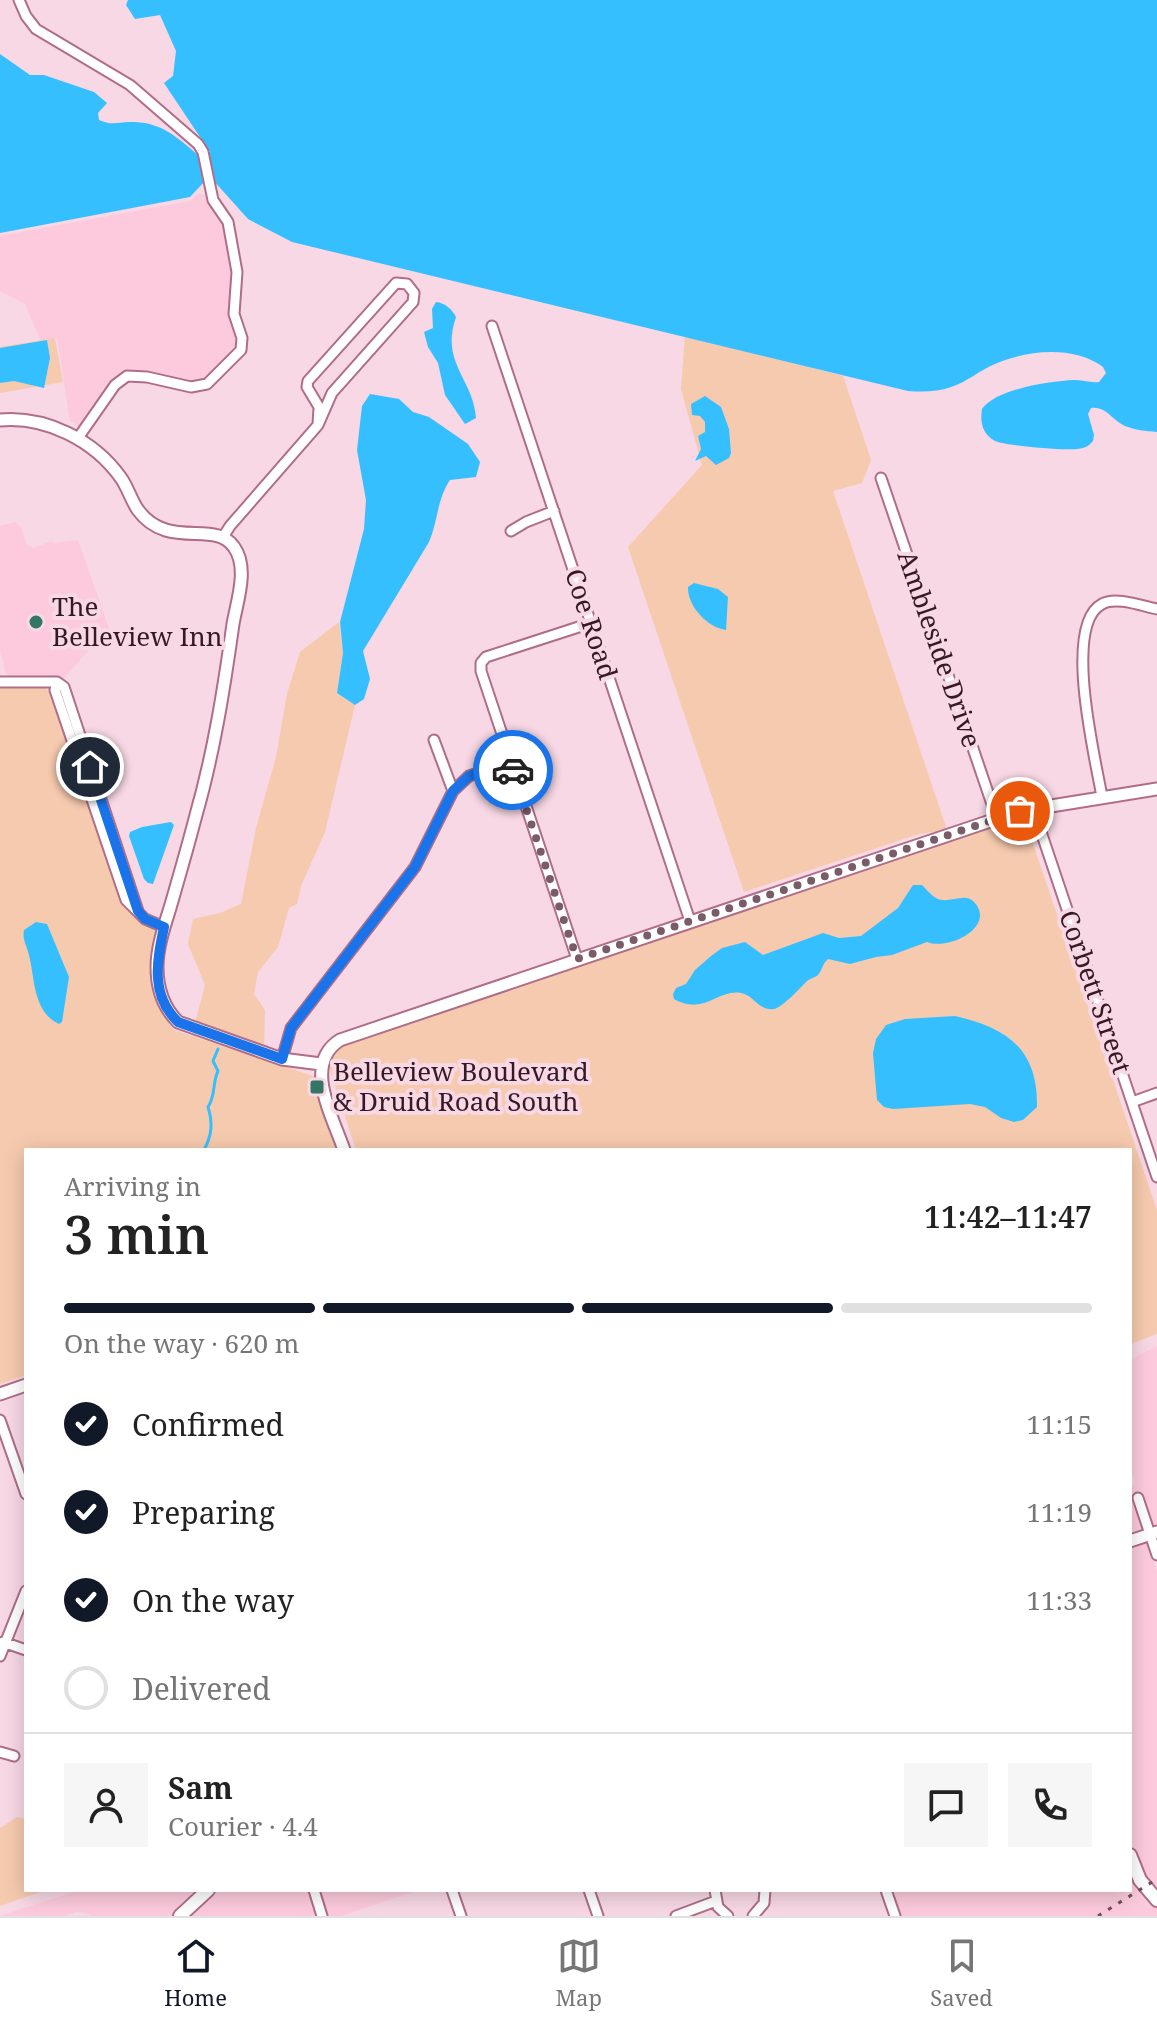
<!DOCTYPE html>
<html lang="en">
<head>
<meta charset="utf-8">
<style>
	:root { --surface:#fff; --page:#f6f6f6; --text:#222; --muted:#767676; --line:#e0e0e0; --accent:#111827 }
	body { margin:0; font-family:"Noto Serif",serif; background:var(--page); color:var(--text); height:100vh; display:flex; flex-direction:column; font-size:30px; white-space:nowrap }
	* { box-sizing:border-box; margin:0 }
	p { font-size:26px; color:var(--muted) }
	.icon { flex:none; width:44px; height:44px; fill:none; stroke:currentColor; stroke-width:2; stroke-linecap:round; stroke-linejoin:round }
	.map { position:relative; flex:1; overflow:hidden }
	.sheet { position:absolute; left:24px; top:1148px; width:1108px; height:744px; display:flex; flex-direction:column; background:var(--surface); border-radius:0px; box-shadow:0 4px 20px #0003 }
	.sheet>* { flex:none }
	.pin { position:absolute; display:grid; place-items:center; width:68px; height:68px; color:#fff; margin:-34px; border:4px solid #fff; border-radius:50%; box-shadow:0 2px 8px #0007 }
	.courier { position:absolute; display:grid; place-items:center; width:80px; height:80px; margin:-40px; border:6px solid #1a73e8; border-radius:50%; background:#fff; color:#222; box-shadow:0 2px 10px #0007 }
	.overview em { font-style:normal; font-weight:600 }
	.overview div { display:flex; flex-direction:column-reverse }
	.overview { display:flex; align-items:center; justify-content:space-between; height:136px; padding:0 40px }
	h1 { font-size:52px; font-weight:600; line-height:60px }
	.bar { display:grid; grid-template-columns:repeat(4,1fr); gap:12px 8px; align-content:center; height:96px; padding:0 40px }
	.bar i { height:10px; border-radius:6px; background:var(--line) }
	.bar .on { background:var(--accent) }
	.bar p { grid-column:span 4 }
	.line { display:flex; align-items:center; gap:20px; padding:0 40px; border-top:2px solid var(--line) }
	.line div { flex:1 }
	.round { display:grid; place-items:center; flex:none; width:84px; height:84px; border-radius:0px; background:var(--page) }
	ol { padding:0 40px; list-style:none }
	li { display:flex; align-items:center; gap:24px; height:88px }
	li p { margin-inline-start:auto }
	li .icon { padding:8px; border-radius:50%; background:var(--accent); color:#fff; stroke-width:4 }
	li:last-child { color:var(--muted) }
	li i { width:44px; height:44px; border:4px solid var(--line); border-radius:50% }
	.dock { display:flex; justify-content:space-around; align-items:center; height:112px; border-top:2px solid var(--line); background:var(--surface); font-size:22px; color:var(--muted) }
	.dock a { display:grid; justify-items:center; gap:4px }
	.dock .on { color:var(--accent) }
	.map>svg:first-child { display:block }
</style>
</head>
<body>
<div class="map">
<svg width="1157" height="1916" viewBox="0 0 1157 1916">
	<rect width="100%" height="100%" fill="#f7d8e4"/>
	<!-- built -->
	<path fill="#fccadc" d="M198,194L207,195L223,224L232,273L229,314L237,339L236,348L205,380L192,382L148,372H125L111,382L80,427L70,421L57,338L41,342L25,304L0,291V236L190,201Z
		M15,522L21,528L27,545L34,548L51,541L54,543L78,540L110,631L109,638L90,649L63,679L57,676L7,678L0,649V526Z
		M1157,1346V1527L1153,1528L1141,1492L1132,1495L1144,1532L1130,1536V1489L1135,1483L1130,1468V1360Z
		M1147,1540L1157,1570V1893L1141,1870L1130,1839V1546Z
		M1130,1869L1146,1896L1157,1906V1916H900L892,1890H1130Z
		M79,1890H201L174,1916H91L87,1913L76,1912L64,1916H0Z
		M215,1890H309L317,1916H186Z
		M319,1890H419L341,1916H328Z"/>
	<!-- green -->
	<path fill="#f6caae" d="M685,335L843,376L871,460L862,483L833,491L947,830L919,834L744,892L628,547L702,465L681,389Z
		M55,338L63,382L0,393V347Z
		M339,622L343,653L337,693L355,705L325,832L301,886L297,904L289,908L278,947L258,972L254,994L265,1010L264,1047L195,1023L205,985L188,944L193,919L220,913L241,904L256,828L276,757L287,694L300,652Z
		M41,684L50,693L119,895L134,916L158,930C152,965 146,1005 180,1028L168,1023L174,1030L313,1076L337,1150H26V1375L0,1384V685Z
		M1024,817L1157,1210V1334L1130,1344V1150H356L328,1064L341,1047Z
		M17,1817L26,1819V1890H46L0,1906V1828Z"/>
	<!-- water -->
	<path fill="#36bfff" d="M128,0H1157V432C1146,431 1135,430 1125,426C1112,420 1106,406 1091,408L1088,414L1094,435L1093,441C1089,445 1089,446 1083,448C1071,452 1007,446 995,441C982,434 980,422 982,409C996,389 1050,381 1074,380C1082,380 1090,383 1099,382L1106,373L1103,367C1074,345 1026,350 995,364C980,370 967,382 951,387C937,392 923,392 908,391L292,242L248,219L213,180L204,182L190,197L0,233V54L30,75H44L94,92L107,103L98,113L99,120C112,126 117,122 130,122C160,121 177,137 198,155L210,152L164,83L173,76L176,51L160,15L135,19L126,5Z
		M436,302C445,303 452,309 456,317C440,363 473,378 476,418L465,424L445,395L438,363L428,347L424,332L433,328L432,309Z
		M47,340L50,358L44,388L14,381L0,383V348Z
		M370,394L399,399L413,412L429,417L468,444L480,462L476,477L450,480C437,499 438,521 429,542L363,651L370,679L364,699L355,705L337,693L343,653L340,622L364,529L366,500L357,450L362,406Z
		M705,396L721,407L729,429L731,453L729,458L716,465L706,456L695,461L701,449L698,436L705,432V422L700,416L692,415L691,404Z
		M694,583L718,589L728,597L726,630C708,628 687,606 688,587Z
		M171,822L174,825L153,884L148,883L144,879L129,836L130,832L142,827Z
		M913,885H922C926,889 931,895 936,898C947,905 964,892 973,901C998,925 950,951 927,942L892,955L876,957L850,964L828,959C822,964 823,969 818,975C816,977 809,979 807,981C800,988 783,1007 774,1009C758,1011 754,995 741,993C717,989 705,1016 674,999L673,994L676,988L686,984L695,970L711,956L722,948L745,942L763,955L823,933L839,938L861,936L898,908Z
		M36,922L47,924L69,977L62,1022L59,1024C33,1012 35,979 29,955C27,946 22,940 24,930Z
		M955,1016C1007,1028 1038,1049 1037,1107L1023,1120L1014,1122L1001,1118L985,1107L970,1104L893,1109L884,1107L877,1100L876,1089L873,1053L876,1039L886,1025L905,1019Z"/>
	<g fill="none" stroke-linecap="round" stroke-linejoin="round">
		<!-- stream -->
		<path stroke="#36bfff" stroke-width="3" d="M204,1150C212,1135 213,1123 208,1107C216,1095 212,1084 218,1071L213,1061L218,1049"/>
		<!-- minor casing -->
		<g stroke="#b06d88" stroke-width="13">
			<path id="minor" d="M19,0L26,16L36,29L130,85L198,144L203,152L213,200L228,222L237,272L234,314L242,338L241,350L207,384L191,387L147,377L127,376L115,385L78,438
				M492,326L690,921
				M881,478L997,819
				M511,531L526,522L554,511
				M223,537L230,526L318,425L332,393L413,302L414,293L407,284L396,283L308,381L307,387L319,407L318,425
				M0,682H57L64,687L138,911
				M57,682L55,690L126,900L145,919L164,927
				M434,740L453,791
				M1102,797C1096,761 1062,625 1102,604C1116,596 1142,606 1157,609
				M1033,808L1157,1177
				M577,959L481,671V663L486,657L591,623
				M282,1059L291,1028L415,867L453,791L469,776L511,762
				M1132,1102L1157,1093
				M0,1420L26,1494
				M1138,1498L1157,1555
				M3,1642L26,1650
				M0,1656L26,1591
				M0,1752L14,1756
				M314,1890L322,1916
				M452,1890L461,1916
				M589,1890L598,1916
				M715,1890L718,1907L728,1916
				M886,1890L895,1916
				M676,1916L716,1901
				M753,1916L764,1903L765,1890"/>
		</g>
		<!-- tertiary casing -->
		<g stroke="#b06d88" stroke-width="15">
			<path id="tertiary" d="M0,420C46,416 94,440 121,478C128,488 131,500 138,510C168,551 215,519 234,547C249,568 237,601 233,624C224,688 214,752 196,815C188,846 179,877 170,908C164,927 157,948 157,967C157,988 163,1007 178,1022L282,1059L321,1064
				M344,1150C333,1117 302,1064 340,1040L1020,811L1157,789
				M0,1394L26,1385
				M1130,1541L1157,1532"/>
		</g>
		<!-- secondary casing -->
		<g stroke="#b06d88" stroke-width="16">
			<path id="secondary" d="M1130,1855L1140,1880L1157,1900
				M180,1916L208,1890"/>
		</g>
		<!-- minor -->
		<use href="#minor" stroke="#fff" stroke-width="9"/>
		<!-- tertiary -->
		<use href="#tertiary" stroke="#fff" stroke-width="11"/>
		<!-- secondary -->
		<use href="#secondary" stroke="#fff" stroke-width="12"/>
		<!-- rail -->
		<path stroke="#6e525e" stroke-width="3" stroke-dasharray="4 8" stroke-linecap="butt" d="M1098,1916L1157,1879"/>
	</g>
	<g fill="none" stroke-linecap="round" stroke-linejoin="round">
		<!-- done -->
		<path stroke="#795c68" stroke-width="8" stroke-dasharray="0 14.4" d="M513,770L577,959L1020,811"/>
		<!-- route -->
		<path stroke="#1a73e8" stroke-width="10" d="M90,767L138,911L145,919L164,927C157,961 150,995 178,1022L282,1059L291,1028L415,867L453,791L469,776L511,762L513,770"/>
	</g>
	<!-- markers -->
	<g fill="#347565" stroke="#f7d8e4" stroke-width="3">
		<circle cx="36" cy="622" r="8"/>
		<rect x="309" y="1079" width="16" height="16" rx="4"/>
	</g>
	<g text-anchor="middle" stroke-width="8" stroke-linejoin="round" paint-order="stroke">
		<!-- poi labels -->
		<g font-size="26" fill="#351a25" stroke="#f7d8e4" text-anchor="start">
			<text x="52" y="616">The<tspan x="52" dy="30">Belleview Inn</tspan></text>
			<text x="333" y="1081">Belleview Boulevard<tspan x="333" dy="30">&amp; Druid Road South</tspan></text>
		</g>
		<!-- street labels -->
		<g font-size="26" fill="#351a25" stroke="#f7d8e4">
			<text transform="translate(591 624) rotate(72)" y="9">Coe Road</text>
			<text transform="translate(939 649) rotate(71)" y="9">Ambleside Drive</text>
			<text transform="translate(1095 992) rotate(71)" y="9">Corbett Street</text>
		</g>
	</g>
</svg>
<div class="pin" style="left:1020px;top:811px;background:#ea580c"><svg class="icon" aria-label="bag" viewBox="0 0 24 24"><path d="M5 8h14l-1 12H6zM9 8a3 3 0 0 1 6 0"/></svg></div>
<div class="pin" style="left:90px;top:767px;background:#1f2937"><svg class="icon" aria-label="home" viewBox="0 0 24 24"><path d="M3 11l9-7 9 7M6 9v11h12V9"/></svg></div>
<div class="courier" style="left:513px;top:770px"><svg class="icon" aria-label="car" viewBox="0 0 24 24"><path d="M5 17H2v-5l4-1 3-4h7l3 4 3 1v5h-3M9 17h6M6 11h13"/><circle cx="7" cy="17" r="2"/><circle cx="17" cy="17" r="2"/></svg></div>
<section class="sheet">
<div class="overview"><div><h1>3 min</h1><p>Arriving in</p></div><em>11:42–11:47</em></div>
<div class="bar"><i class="on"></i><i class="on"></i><i class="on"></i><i></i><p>On the way · 620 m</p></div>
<ol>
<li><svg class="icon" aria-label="check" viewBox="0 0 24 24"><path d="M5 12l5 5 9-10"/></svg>Confirmed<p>11:15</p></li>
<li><svg class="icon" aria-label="check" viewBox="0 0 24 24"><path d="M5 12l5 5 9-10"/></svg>Preparing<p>11:19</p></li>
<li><svg class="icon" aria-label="check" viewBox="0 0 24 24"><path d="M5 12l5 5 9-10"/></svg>On the way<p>11:33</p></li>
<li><i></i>Delivered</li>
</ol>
<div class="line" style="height:144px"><a class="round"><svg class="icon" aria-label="person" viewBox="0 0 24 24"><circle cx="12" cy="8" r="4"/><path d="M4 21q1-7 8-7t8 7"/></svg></a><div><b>Sam</b><p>Courier · 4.4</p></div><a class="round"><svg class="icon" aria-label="chat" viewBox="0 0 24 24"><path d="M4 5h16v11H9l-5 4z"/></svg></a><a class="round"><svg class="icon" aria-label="phone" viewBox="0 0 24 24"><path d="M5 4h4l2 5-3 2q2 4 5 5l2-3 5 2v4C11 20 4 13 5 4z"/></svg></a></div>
</section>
</div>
<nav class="dock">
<a class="on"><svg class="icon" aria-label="home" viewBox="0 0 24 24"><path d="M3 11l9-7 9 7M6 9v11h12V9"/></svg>Home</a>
<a><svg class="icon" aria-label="map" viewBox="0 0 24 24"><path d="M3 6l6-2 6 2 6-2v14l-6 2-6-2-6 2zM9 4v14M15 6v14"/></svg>Map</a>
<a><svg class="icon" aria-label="saved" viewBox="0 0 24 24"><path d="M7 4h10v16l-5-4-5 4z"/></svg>Saved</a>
</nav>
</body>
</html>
